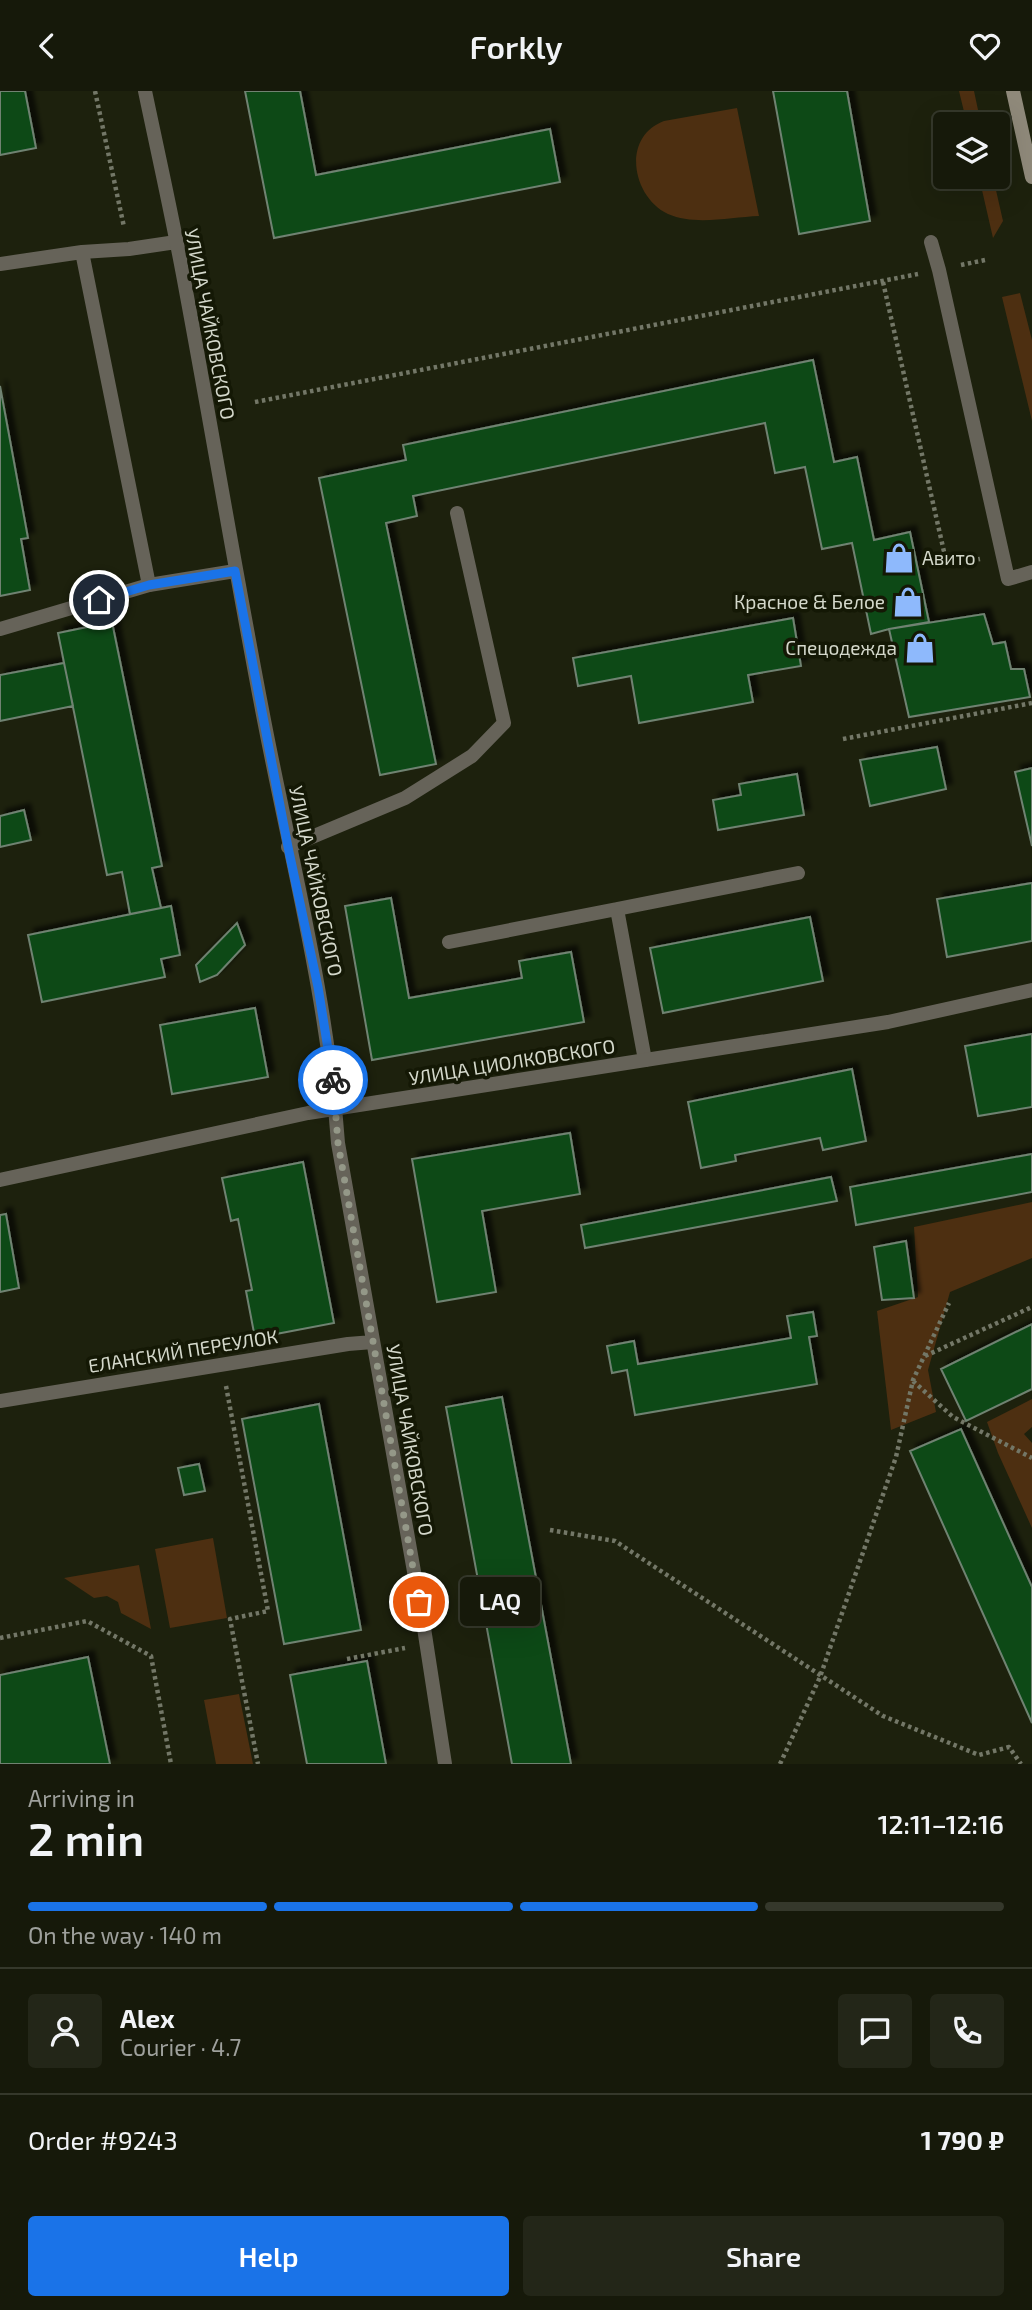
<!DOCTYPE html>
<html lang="en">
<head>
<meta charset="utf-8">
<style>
	:root { --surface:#16190a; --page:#232618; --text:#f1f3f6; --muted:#9ea09c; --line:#35382b; --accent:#1a73e8 }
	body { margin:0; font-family:"Exo 2",sans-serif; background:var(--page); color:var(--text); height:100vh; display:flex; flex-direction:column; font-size:26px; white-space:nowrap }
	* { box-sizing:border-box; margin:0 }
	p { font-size:23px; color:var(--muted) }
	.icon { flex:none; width:38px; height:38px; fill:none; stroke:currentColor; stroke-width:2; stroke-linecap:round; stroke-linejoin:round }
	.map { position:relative; height:1673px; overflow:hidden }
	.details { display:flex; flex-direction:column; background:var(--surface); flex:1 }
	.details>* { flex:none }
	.tools { position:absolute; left:933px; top:21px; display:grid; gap:14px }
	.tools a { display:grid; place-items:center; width:77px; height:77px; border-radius:7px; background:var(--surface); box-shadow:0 7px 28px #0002,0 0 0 2px var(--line); font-size:35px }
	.pin { position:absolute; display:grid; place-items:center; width:60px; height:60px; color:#fff; margin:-30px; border:4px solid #fff; border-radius:50%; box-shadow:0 2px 7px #0007 }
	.courier { position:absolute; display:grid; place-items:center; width:70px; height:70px; margin:-35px; border:5px solid #1a73e8; border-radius:50%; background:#fff; color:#222; box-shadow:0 2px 9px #0007 }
	.bubble { position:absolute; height:49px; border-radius:7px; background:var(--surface); box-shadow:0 7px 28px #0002,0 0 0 2px var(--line); font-size:23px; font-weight:600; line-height:49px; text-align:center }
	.summary em { font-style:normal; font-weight:600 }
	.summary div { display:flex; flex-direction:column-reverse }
	.summary { display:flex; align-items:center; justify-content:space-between; height:119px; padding:0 28px }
	h1 { font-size:46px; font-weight:600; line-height:52px }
	.bar { display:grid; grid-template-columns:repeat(4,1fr); gap:10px 7px; align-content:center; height:84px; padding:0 28px }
	.bar i { height:9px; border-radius:5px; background:var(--line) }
	.bar .selected { background:var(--accent) }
	.bar p { grid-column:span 4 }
	.line { display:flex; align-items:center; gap:18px; padding:0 28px; border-top:2px solid var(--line) }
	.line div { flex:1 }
	.round { display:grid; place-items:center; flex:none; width:74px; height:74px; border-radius:7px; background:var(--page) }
	.button { display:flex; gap:14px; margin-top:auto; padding:14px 28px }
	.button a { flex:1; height:80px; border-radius:7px; background:var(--accent); color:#fff; font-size:28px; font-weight:600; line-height:80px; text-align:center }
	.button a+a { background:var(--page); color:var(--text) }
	header { display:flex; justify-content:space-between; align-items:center; height:91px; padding:0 28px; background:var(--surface); font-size:32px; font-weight:600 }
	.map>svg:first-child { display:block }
</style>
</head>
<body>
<header><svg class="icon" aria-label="back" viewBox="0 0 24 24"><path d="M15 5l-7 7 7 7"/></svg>Forkly<svg class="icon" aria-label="heart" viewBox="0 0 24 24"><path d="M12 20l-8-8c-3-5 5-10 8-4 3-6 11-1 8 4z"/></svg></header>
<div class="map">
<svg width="1032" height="1673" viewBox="0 0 1032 1673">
	<defs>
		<filter id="shadow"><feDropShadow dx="6" dy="-6" stdDeviation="2" flood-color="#0009"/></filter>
	</defs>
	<rect width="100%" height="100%" fill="#1d210d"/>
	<!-- green -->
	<path fill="#4d2f11" d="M959,0H974L981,33H967Z
		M737,17L759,125C731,126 695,135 668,123C632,106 621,46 664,30Z
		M979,86H993L1003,130L993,147Z
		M1020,202L1032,249V330L1002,206Z
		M1032,1111V1167L950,1201L928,1279L936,1321L891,1339L877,1220L918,1206L914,1136Z
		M1032,1308V1336L1024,1343L1032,1352V1437L998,1362L987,1331Z
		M213,1447L227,1527L170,1537L155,1458Z
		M139,1474L151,1538L121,1522L118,1511L107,1505L94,1507L64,1487Z
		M239,1603L253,1673H216L204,1609Z"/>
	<!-- building -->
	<path fill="#094a19" stroke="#6f8271" stroke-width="2" filter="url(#shadow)" d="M0,0H25L36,57L0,64Z
		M245,0H300L316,84L550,38L560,91L274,147Z
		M773,0H847L870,130L799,143Z
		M813,269L834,371L857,366L874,449L910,441L929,531L889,538L871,543L852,452L822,458L805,376L775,382L765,332L413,405L417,425L386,432L436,673L380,684L319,387L406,369L403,354Z
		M0,295L28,447L21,448L30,499L0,505Z
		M984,523L993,553L1005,551L1011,578H1024L1030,606L909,626L889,538Z
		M793,527L801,575L748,584L753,611L639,632L631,585L578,595L573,567Z
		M112,531L162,775L152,777L161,817L130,823L122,781L107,784L58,542Z
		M64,572L73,615L0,630V584Z
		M937,656L946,698L870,715L860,669Z
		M1032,677V755L1015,681Z
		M797,683L804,724L718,739L713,709L741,704L739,693Z
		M24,719L31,749L0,756V725Z
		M1032,792V850L947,866L937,808Z
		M391,807L409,907L522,887L519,870L571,861L584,931L372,969L345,815Z
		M171,815L180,864L161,868L165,886L42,911L28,844Z
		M810,826L823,890L663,922L650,857Z
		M237,832L245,854L217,884L200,891L196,874Z
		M255,917L268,986L172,1003L160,934Z
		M1032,943V1016L978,1025L965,955Z
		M852,978L866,1050L823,1059L820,1047L735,1064L736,1070L701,1077L688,1011Z
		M570,1042L580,1103L482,1120L496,1201L437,1211L412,1068Z
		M1032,1063V1101L856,1134L850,1096Z
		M303,1071L334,1232L255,1247L246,1200L252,1199L238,1128L231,1130L222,1087Z
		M831,1086L837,1110L585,1157L581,1134Z
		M6,1123L19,1197L0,1201V1124Z
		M906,1150L914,1207L882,1209L874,1156Z
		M813,1221L817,1245L809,1246L817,1293L635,1324L627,1279L612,1282L607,1255L634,1250L638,1273L791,1247L787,1225Z
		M1032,1233V1298L966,1330L941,1278Z
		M502,1306L571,1673H512L446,1316Z
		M319,1313L361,1539L284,1553L242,1328Z
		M961,1338L1032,1496V1632L910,1360Z
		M199,1373L205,1400L184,1404L178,1377Z
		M88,1566L110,1673H0V1584Z
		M367,1570L386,1673H307L290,1584Z"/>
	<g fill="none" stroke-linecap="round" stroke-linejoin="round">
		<!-- path -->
		<path stroke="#737767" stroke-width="4.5" stroke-dasharray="3.5 3.5" stroke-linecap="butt" d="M95,0L124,136
			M961,174L985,169
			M883,191L947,474L980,468
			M255,311L918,183
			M843,648L1032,612
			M925,1265L1032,1216
			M913,1290L953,1326L1032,1367
			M226,1295L268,1520L230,1528L258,1673
			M550,1439L615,1450L883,1625L979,1664L1009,1656L1021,1673
			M0,1547L87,1530L151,1565L171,1673
			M347,1568L405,1557
			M780,1673L820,1586L896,1366L913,1289L949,1212"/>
		<!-- service -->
		<path stroke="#666359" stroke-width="14" d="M931,151L939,179L1008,488L1032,481
			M82,161L149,494
			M0,173L82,161L129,158L176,151
			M288,756L405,707L472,665L504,632L457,422
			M617,818L798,782
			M449,851L617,818L645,969"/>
		<!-- minor -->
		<path stroke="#666359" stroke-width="14" d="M145,0C159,67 174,133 186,200C213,345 237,490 265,634C292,773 328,911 338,1052L424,1537L445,1673
			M0,538L149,494L235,480
			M0,1089L308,1022L888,931L1032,899
			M0,1310L348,1253L373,1251"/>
		<!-- secondary -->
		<path stroke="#8f897a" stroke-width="14" d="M1013,0L1032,86"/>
	</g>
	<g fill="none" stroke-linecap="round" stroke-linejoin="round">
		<!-- done -->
		<path stroke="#949888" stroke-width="7" stroke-dasharray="0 12.6" d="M333,989L338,1052L419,1511"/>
		<!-- route -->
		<path stroke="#1a73e8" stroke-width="9" d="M99,509L149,494L235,480L288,756L318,896L333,989"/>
	</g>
	<!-- icons -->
	<defs>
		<g id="shop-bare" transform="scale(2.415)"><path d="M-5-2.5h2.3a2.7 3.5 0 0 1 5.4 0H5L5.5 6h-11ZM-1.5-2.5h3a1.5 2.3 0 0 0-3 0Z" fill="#8eb9fc" stroke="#141805" stroke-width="2.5" paint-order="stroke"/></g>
	</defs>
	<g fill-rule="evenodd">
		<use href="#shop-bare" x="899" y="467"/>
		<use href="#shop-bare" x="908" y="511"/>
		<use href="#shop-bare" x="920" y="557"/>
	</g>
	<g text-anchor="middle" stroke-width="7" stroke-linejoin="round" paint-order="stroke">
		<!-- street labels -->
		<g font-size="19" fill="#d4d8cb" stroke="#141805">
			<text transform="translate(210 233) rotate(79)" y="7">УЛИЦА ЧАЙКОВСКОГО</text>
			<text transform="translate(316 790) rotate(78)" y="7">УЛИЦА ЧАЙКОВСКОГО</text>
			<text transform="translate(512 971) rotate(-9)" y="7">УЛИЦА ЦИОЛКОВСКОГО</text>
			<text transform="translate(183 1260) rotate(-9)" y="7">ЕЛАНСКИЙ ПЕРЕУЛОК</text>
			<text transform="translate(410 1349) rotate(80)" y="7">УЛИЦА ЧАЙКОВСКОГО</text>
		</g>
		<!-- poi labels -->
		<g font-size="19" fill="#d4d8cb" stroke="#141805" text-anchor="end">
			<text x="922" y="474" text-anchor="start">Авито</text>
			<text x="885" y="518">Красное &amp; Белое</text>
			<text x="897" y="564">Спецодежда</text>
		</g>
	</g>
</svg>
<div class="tools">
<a><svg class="icon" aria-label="layers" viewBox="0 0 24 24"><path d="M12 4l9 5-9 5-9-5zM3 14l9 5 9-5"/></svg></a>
</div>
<div class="pin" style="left:419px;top:1511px;background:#ea580c"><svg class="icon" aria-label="bag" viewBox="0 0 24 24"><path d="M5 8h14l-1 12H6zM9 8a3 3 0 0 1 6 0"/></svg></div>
<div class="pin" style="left:99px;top:509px;background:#1f2937"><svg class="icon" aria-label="home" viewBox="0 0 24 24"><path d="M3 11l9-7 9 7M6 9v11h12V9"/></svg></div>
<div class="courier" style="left:333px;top:989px"><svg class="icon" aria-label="bike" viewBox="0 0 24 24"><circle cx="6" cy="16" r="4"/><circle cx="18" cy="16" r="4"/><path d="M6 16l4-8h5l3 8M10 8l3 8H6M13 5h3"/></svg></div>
<div class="bubble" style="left:460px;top:1486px;width:80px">LAQ</div>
</div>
<section class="details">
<div class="summary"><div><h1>2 min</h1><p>Arriving in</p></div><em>12:11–12:16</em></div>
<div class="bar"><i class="selected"></i><i class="selected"></i><i class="selected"></i><i></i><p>On the way · 140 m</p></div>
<div class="line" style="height:126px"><a class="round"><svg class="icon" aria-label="person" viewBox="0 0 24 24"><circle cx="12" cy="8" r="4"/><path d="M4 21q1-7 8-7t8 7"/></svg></a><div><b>Alex</b><p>Courier · 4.7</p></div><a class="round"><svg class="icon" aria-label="chat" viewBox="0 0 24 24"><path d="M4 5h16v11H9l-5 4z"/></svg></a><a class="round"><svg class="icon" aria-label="phone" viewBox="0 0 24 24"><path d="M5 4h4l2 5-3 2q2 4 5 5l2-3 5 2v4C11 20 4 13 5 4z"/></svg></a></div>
<div class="line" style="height:91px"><div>Order #9243</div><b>1 790 ₽</b></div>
<div class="button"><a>Help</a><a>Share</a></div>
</section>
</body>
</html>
